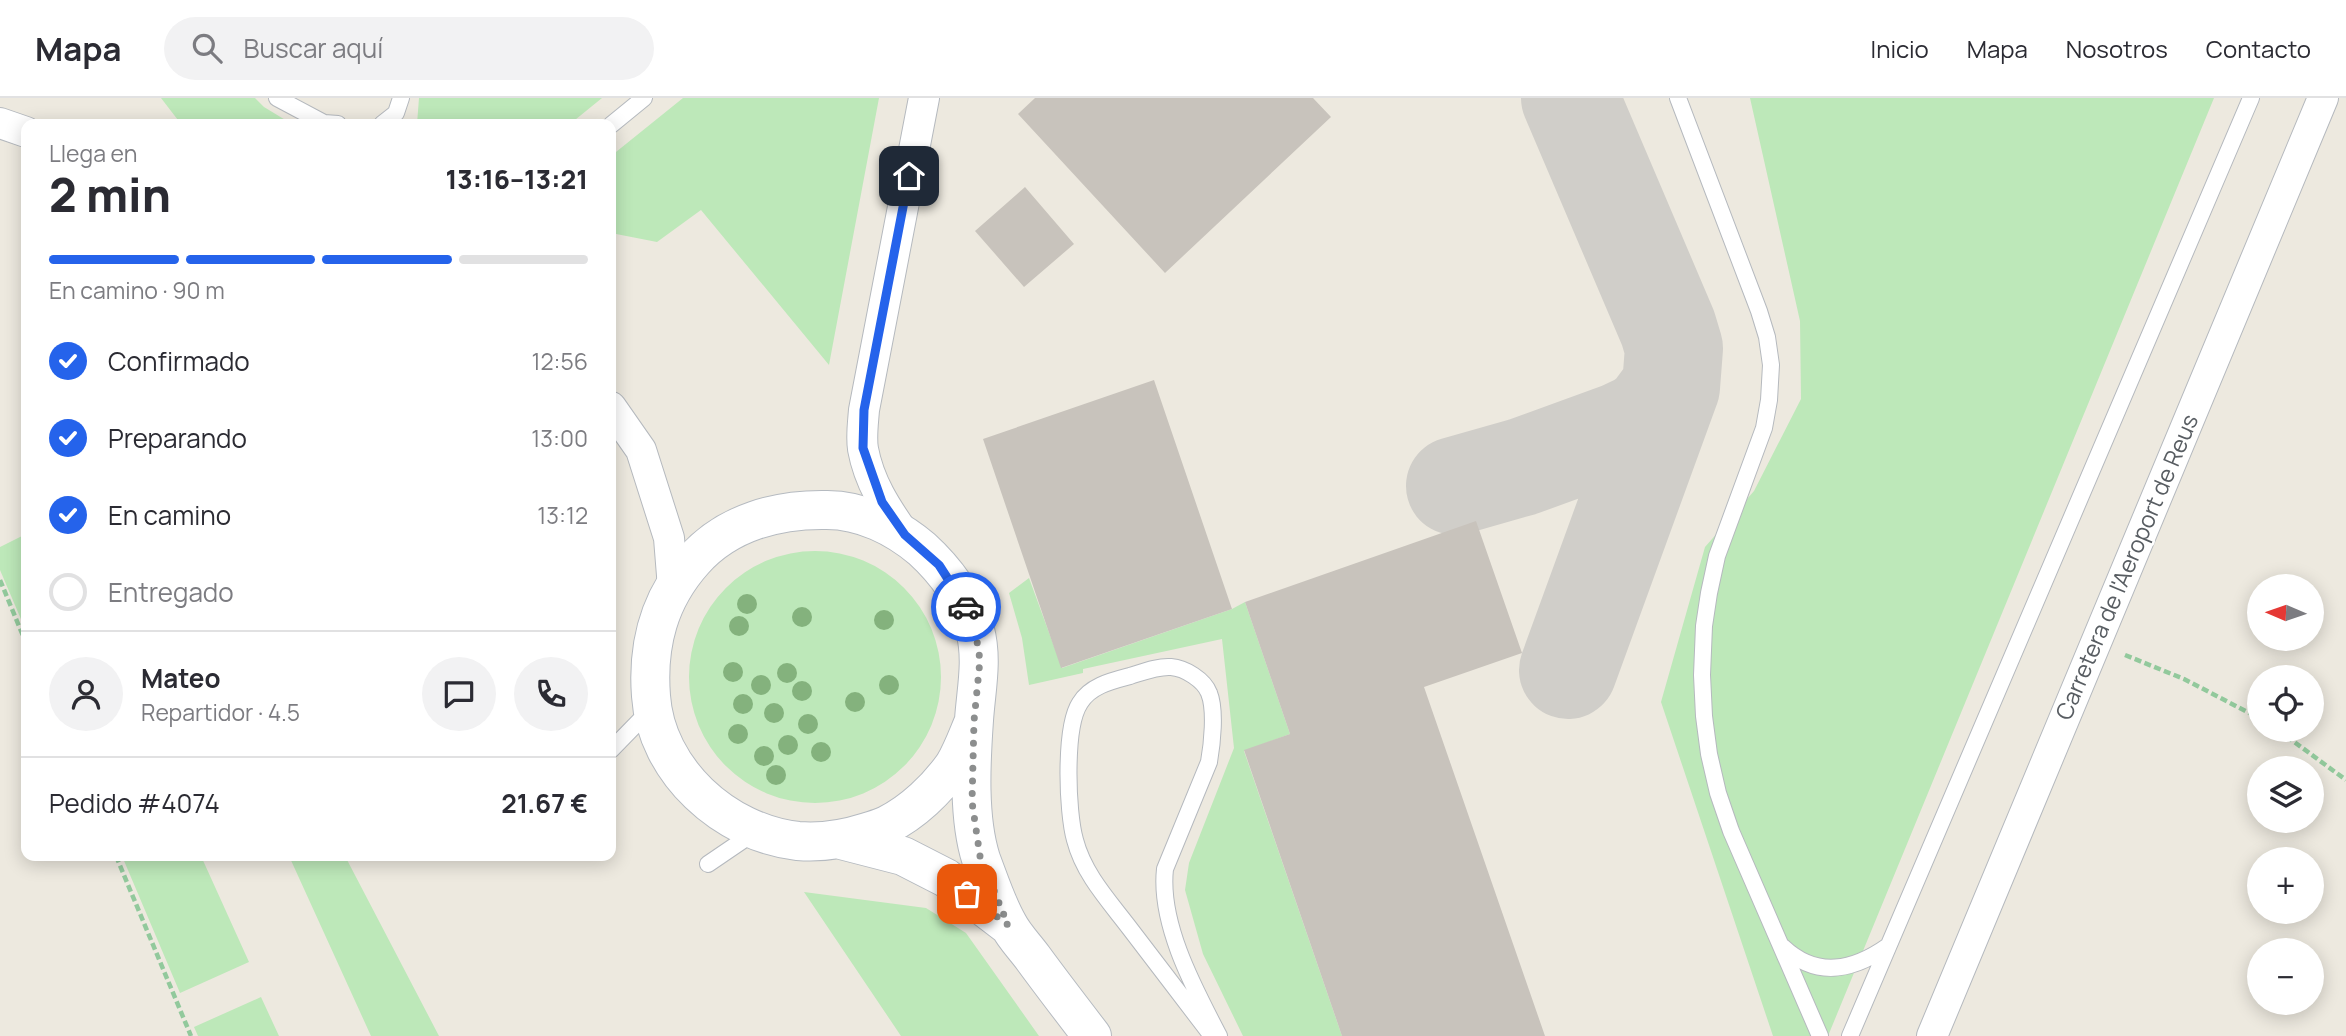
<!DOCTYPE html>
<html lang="es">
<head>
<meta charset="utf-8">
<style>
	:root { --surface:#fff; --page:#f2f2f3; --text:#2b2b33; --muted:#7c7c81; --line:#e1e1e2; --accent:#2563eb }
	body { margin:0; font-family:Manrope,sans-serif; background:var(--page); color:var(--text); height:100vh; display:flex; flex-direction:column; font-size:26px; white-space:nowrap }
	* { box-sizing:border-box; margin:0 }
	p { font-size:23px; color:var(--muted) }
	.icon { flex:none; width:38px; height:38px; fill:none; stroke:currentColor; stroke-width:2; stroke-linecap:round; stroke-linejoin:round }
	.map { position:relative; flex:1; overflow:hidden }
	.side { position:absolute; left:21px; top:21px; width:595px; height:742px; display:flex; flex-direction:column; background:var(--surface); border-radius:14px; box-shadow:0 4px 18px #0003 }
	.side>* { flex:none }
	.needle { width:46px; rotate:272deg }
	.buttons { position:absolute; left:2247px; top:476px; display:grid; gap:14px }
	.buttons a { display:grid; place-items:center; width:77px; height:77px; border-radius:50%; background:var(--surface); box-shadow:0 4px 18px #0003; font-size:35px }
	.pin { position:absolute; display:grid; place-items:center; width:60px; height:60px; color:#fff; margin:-30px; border-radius:14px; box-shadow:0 4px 10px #0006 }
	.courier { position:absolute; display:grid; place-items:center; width:70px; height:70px; margin:-35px; border:5px solid #2563eb; border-radius:50%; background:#fff; color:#222; box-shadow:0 2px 9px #0007 }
	.headline em { font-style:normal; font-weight:800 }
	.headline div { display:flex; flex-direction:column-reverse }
	.headline { display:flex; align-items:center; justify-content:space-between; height:119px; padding:0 28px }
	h1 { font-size:46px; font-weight:800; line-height:52px }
	.bar { display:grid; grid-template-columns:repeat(4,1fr); gap:10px 7px; align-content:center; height:84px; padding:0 28px }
	.bar i { height:9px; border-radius:5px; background:var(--line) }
	.bar .active { background:var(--accent) }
	.bar p { grid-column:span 4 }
	.line { display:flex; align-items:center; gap:18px; padding:0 28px; border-top:2px solid var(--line) }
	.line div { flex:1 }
	.round { display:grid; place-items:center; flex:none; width:74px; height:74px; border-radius:37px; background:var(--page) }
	ol { padding:0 28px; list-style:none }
	li { display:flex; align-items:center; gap:21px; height:77px }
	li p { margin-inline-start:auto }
	li .icon { padding:7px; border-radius:50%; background:var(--accent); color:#fff; stroke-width:4 }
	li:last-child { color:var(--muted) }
	li i { width:38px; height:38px; border:4px solid var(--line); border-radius:50% }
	header { display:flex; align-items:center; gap:42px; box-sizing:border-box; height:98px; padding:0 35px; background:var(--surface); border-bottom:2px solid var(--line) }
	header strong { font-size:33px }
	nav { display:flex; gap:38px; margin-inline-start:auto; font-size:24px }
	.search { width:490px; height:63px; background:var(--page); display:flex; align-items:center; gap:18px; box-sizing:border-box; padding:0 24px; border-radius:38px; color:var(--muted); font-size:26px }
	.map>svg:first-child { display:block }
</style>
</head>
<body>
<header>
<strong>Mapa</strong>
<div class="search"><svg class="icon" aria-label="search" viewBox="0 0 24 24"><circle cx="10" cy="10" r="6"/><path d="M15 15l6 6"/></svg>Buscar aquí</div>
<nav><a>Inicio</a><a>Mapa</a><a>Nosotros</a><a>Contacto</a></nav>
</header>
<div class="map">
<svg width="2346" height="938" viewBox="0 0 2346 938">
	<rect width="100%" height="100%" fill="#ede9df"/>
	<!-- green -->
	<path fill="#bde8b9" d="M161,0H255L264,9L292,26H181Z
		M419,0H602L570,26H417Z
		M683,0H879L829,267L701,112L657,144L611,135V58Z
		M1750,0H2214L1828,938H1773L1661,604L1705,449L1754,393L1801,301L1800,223Z
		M26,436V533L0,472V449Z
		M689 579a126 126 0 1 1 252 0a126 126 0 1 1-252 0Z
		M1029,480L1062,570L1232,511L1245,504L1290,636L1244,653L1342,938H1243L1203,856L1185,792L1189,765L1234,650L1222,541L1083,571V575L1029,587L1022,540L1009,495Z
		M122,758H201L249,864L180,895Z
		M289,758H345L439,938H371Z
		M804,794L926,810L966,835L1039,938H901Z
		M261,899L279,938H198L194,929Z"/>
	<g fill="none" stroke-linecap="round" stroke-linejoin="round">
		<!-- taxiway -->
		<path stroke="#d0cec9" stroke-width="98" d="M1455,388L1522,369L1621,333L1640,324L1651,316L1671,289
			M1568,572L1671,289L1674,250L1668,230L1570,0"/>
	</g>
	<!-- building -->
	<path fill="#c8c3bc" d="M1035,0H1313L1331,19L1165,175L1018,16Z
		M1025,89L1074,146L1024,189L975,133Z
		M1154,282L1232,511L1061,570L983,341Z
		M1476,423L1522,555L1424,589L1545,938H1342L1244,652L1290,636L1245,504Z"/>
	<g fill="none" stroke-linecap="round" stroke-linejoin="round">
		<!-- lane casing -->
		<g stroke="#b5b9be" stroke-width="18">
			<path id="lane" d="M277,0L324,25L338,26
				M1678,0L1759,213L1767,239L1771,267L1769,302L1764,330L1717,458L1709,495L1704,528L1702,577L1704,618L1709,656L1718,695L1731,733L1820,938
				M382,26L396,15L401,0
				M611,27L644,0
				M611,652L650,612
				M708,766L755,734
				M1783,849C1817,881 1854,872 1888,848
				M1212,938C1185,903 1158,867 1131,832C1110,804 1084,777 1075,742C1067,714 1064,629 1080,605C1090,588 1111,583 1130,578C1143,574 1158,568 1171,569C1185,570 1204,582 1209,595C1216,612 1212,647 1209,664L1165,771C1159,826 1194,890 1219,938
				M1850,938L2251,0"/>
		</g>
		<!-- street casing -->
		<g stroke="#b5b9be" stroke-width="32">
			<path id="street" d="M0,25L26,34
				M611,309L641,352L669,440L673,490
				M905,437C886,410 869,384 863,351C861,339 863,325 864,312L924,0
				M1932,938L2323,0"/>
		</g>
		<!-- secondary casing -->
		<g stroke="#b5bac0" stroke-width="40">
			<path id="secondary" d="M974,623C968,637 962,654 954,667C937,691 913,714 887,727C881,730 873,732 867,734C845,741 821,745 798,743C725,735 656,673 651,598C647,546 659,501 694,462C728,424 778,411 827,412C862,412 896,429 922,451C945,472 967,501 975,532C983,562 976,592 974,622C971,665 968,720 981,761C989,782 997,807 1008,826C1014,838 1025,849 1033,860C1052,886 1072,912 1092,938
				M841,742L903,758L946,780L1006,826"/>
		</g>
		<!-- path -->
		<path stroke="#92c99c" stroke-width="4.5" stroke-dasharray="7 3.5" stroke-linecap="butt" d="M0,482L26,545
			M2125,557L2184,581L2259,620
			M2278,632L2346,682
			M116,758L191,938"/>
		<!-- lane -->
		<use href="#lane" stroke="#fff" stroke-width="16"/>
		<!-- street -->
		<use href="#street" stroke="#fff" stroke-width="30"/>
		<!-- secondary -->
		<use href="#secondary" stroke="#fff" stroke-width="38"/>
	</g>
	<!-- trees -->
	<g fill="#84b27d">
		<circle cx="747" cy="506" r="10"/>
		<circle cx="802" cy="519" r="10"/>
		<circle cx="884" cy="522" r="10"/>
		<circle cx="739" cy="528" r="10"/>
		<circle cx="733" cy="574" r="10"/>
		<circle cx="787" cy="575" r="10"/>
		<circle cx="761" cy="587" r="10"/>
		<circle cx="889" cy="587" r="10"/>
		<circle cx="802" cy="593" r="10"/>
		<circle cx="855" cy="604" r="10"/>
		<circle cx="743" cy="606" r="10"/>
		<circle cx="774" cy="615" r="10"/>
		<circle cx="808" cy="626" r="10"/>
		<circle cx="738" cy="636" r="10"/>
		<circle cx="788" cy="647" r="10"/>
		<circle cx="821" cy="654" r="10"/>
		<circle cx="764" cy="658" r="10"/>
		<circle cx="776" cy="677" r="10"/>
	</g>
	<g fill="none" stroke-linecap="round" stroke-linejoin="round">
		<!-- done -->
		<path stroke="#8c8e8e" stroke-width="7" stroke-dasharray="0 12.6" d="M966,509L975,531L980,562L974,623L972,704L980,758L1008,827L967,796"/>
		<!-- route -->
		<path stroke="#2563eb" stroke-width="9" d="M909,78L864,312L863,350L882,404L905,437L939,467L966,509"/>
	</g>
	<g text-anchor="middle" stroke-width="5" stroke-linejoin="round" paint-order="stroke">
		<!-- street labels -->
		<g font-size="23" fill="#585d62" stroke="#fff">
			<text transform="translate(2127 469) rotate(-67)" y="8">Carretera de l'Aeroport de Reus</text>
		</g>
	</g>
</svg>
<div class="buttons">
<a><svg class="needle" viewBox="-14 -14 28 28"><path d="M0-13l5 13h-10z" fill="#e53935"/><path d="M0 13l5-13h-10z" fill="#7c7c81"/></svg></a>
<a><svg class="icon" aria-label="locate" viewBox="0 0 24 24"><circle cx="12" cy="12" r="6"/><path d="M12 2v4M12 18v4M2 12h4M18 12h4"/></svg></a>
<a><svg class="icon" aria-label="layers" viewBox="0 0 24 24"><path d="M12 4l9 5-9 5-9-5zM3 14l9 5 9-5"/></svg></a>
<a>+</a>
<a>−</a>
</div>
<div class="pin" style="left:967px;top:796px;background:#ea580c"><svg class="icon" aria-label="bag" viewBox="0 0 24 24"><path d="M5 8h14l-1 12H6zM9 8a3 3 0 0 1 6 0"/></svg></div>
<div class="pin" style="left:909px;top:78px;background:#1f2937"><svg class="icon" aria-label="home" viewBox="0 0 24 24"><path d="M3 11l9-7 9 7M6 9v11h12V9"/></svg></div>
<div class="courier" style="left:966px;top:509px"><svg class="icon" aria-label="car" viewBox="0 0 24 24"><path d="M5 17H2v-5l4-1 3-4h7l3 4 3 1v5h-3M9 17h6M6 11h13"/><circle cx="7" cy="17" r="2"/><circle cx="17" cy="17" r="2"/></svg></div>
<section class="side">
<div class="headline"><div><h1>2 min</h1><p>Llega en</p></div><em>13:16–13:21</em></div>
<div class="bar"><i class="active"></i><i class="active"></i><i class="active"></i><i></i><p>En camino · 90 m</p></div>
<ol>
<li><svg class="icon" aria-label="check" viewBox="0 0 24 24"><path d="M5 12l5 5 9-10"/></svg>Confirmado<p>12:56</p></li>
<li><svg class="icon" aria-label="check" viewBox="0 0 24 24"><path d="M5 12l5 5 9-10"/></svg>Preparando<p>13:00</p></li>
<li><svg class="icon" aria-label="check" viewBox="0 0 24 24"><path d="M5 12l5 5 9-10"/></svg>En camino<p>13:12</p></li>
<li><i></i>Entregado</li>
</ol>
<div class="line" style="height:126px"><a class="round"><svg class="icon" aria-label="person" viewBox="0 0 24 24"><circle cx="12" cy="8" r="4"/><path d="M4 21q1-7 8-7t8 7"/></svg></a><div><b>Mateo</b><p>Repartidor · 4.5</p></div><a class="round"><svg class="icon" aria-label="chat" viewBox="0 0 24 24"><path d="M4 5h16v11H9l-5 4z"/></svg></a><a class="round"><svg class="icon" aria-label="phone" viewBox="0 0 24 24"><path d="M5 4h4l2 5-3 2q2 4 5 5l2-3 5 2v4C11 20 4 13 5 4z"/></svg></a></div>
<div class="line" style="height:91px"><div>Pedido #4074</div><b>21.67 €</b></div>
</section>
</div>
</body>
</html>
